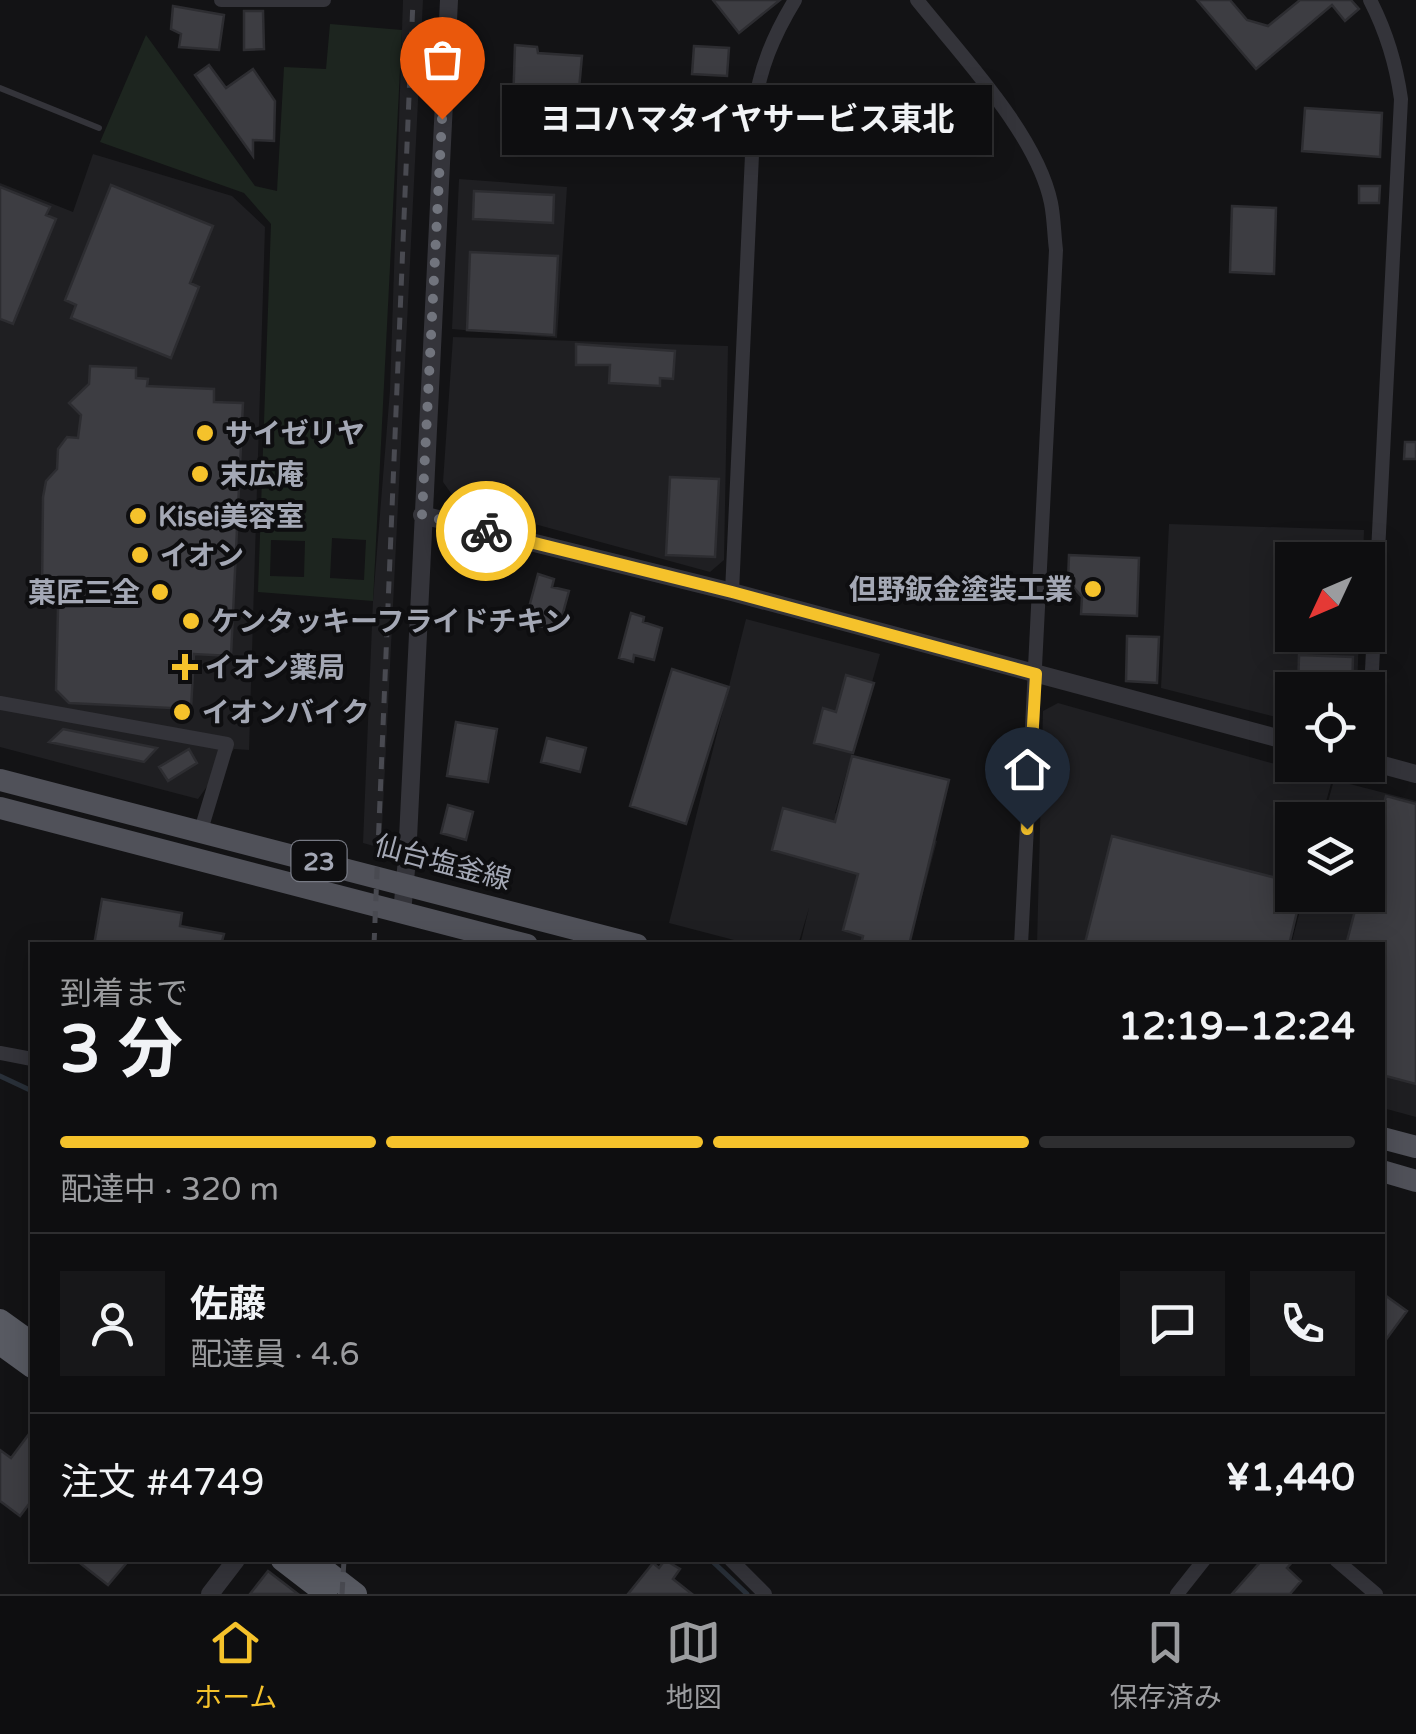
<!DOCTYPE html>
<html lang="ja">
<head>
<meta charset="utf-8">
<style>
	:root { --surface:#0e0e10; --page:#171719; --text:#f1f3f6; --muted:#9b9c9f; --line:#2e2e30; --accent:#f5c22b }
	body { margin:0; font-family:"Varela Round","Noto Sans JP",sans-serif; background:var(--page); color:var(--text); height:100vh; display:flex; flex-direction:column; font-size:38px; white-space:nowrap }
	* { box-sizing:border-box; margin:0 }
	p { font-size:32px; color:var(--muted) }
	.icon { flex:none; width:55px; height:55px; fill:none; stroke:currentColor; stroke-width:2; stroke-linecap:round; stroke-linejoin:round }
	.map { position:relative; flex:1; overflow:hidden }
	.side { position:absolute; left:30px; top:942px; width:1355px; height:620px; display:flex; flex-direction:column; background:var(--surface); border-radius:0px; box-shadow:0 5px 25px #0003,0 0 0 2px var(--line) }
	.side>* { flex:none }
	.needle { width:65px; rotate:226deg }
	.fabs { position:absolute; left:1275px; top:542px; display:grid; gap:20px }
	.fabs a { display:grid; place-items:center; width:110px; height:110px; border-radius:0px; background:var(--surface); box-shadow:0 5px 25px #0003,0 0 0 2px var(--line); font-size:50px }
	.pin { position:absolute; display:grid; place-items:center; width:85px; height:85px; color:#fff; margin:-102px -42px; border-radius:50% 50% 50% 0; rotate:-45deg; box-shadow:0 0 10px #0007 }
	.pin .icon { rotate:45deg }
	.courier { position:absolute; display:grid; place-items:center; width:100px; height:100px; margin:-50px; border:8px solid #f5c22b; border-radius:50%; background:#fff; color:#222; box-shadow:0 2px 12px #0007 }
	.bubble { position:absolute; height:70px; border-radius:0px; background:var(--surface); box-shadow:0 5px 25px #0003,0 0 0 2px var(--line); font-size:32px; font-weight:700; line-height:70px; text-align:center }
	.overview em { font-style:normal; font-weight:700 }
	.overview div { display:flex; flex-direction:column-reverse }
	.overview { display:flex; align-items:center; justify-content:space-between; height:170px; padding:0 30px }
	h1 { font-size:65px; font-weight:700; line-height:75px }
	.bar { display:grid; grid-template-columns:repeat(4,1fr); gap:15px 10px; align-content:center; height:120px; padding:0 30px }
	.bar i { height:12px; border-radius:8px; background:var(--line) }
	.bar .selected { background:var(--accent) }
	.bar p { grid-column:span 4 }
	.line { display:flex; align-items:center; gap:25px; padding:0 30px; border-top:2px solid var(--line) }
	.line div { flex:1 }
	.round { display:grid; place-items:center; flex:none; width:105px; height:105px; border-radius:0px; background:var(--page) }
	.dock { display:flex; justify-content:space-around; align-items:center; height:140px; border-top:2px solid var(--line); background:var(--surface); font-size:28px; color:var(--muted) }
	.dock a { display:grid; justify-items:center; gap:5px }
	.dock .selected { color:var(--accent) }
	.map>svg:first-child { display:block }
</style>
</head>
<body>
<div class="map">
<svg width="1416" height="1594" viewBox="0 0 1416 1594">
	<rect width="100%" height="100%" fill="#131315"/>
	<!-- built -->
	<path fill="#1f1f22" d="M403,0H423L381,848L363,843L373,601L390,390Z
		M93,154L232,196L265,227L249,750L234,749L198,799L0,747V183L73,212Z
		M459,179L567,187L557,338L452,329Z
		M453,337L728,346L724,560L710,572L458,503L443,482Z
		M1169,524L1364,530L1363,560H1292V635H1359L1357,690H1292V721L1161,688Z
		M746,619L880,654L835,813L937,841L909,945H800L809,908L798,945H753L669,923Z
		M1058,703L1332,780L1321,820H1292V895H1301L1288,945H1037L1043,711Z
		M1334,780L1416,801V1117L1383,1108L1382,945H1291L1304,895H1368V820H1323Z"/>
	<!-- green -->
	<path fill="#1d251f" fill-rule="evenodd" d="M330,24L402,30L373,601L258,592L271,224L244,193L100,142L146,35L255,186L277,191L284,67L326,69ZM332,538L366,540L364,580L330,578ZM271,540L305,541L304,577L270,576Z"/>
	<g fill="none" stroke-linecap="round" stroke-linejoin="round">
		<!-- stream -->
		<path stroke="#293039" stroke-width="5" d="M0,1076L32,1091
			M711,1560L747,1594"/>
	</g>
	<!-- building -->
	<path fill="#3d3d42" stroke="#2d2d31" stroke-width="2.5" d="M713,0H780L739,33Z
		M1197,0H1230L1247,20L1268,26L1300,0H1351L1359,9L1345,21L1332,5L1256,69Z
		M173,6L224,15L219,50L179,47L181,34L171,29Z
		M244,11H263L264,49L244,50Z
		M515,45L537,47L538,53L582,56L575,133L562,132V138L512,134Z
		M694,46L729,48L727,76L692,74Z
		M209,65L226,88L253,69L275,101L274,141L253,140V156L195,75Z
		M1305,108L1382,113L1380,157L1302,151Z
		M707,130L742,131L741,153L708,151V147L699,146V132H707Z
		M111,185L213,226L190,283L199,287L171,358L71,318L76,305L65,300Z
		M1359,186H1380L1379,203H1359Z
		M0,187L50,207L46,215L56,219L13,324L0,319Z
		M474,191L554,195L553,223L473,219Z
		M1232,206L1276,208L1274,274L1230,272Z
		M470,252L558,256L554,335L467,330Z
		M576,344L675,351L673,379L660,378V386L609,383L610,365H576Z
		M90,366L136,368V378L148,379L147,386L214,389V402L243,403L231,656L194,654L191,709L69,703L56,690L58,608L42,590L43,497L46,481L57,469L58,449L67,437L78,438L81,415L69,403L89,384Z
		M1405,442H1416V459H1404Z
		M670,477L719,479L715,557L666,555Z
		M1069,555L1139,558L1137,616L1081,614L1082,597L1068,581Z
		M538,574L554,579L552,587L569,591L558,631L525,622Z
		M631,613L644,617L643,622L662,628L654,660L634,655L633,662L619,658Z
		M1127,636L1159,637L1157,683L1126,681Z
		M1299,655L1353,657L1352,690H1298Z
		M672,669L729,687L686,824L630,806Z
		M846,675L874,683L853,753L814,743L823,708L836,712Z
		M456,722L497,729L488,782L447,776Z
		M63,729L157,748L144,762L49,742Z
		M547,738L586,748L580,772L541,762Z
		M189,749L197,763L168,781L159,767Z
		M852,756L949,780L909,945H861L863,936L843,930L858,874L772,850L783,808L835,822Z
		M1386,796L1416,804V1084L1382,1075V945H1346L1359,895H1368V865Z
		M448,805L473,812L466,840L441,833Z
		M1112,836L1292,882V895H1301L1289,945L1085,943Z
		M102,899L182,913L180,926L224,934L221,945H94Z
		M1382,1293L1407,1311L1382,1345Z
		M32,1430V1500L20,1516L0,1501V1450L11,1458Z
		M76,1560H129L108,1585Z
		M665,1560L680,1569L673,1579L692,1594H628L653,1563L659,1568Z
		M1262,1560H1294L1287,1568L1301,1581L1290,1594H1232Z
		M268,1571L298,1594H250Z"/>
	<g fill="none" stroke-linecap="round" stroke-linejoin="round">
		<!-- service -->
		<path stroke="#34343a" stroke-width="6" d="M0,88L99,128"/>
		<!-- minor -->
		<path stroke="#34343a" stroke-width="14" d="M221,0H324
			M917,0C960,54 1037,134 1051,203C1054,218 1054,234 1056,250L1021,945
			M732,592L754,111C759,70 773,36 795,0
			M0,703L227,744L201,830
			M1368,749L1401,99C1396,63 1387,33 1370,0
			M0,1053L32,1059
			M731,1560L765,1594
			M1336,1560L1376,1594
			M1177,1594L1204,1560"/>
		<!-- tertiary -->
		<path stroke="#34343a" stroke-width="18" d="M422,515L732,592L1292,742
			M1368,761L1416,774
			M402,913L407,859L449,0
			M210,1594L236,1560"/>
		<!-- primary -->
		<path stroke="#505159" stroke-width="22" d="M0,780L637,945
			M0,808L527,945
			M1382,1138L1416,1147
			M1382,1171L1416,1181"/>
		<!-- trunk -->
		<path stroke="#585a62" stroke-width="22" d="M0,1320L32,1343
			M0,1344L32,1367
			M282,1560L326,1594
			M312,1560L356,1594"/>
		<!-- rail -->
		<path stroke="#494a51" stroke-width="5" stroke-dasharray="12 10" stroke-linecap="butt" d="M374,945L413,0
			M342,1594L344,1560"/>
	</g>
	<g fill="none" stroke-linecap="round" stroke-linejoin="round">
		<!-- done -->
		<path stroke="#71747d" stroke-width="10" stroke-dasharray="0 18" d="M442,119L422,515L486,531"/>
		<!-- route -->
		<path stroke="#f5c22b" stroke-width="12" d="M486,531L732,592L1036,674L1027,829"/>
	</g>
	<!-- markers -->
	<g fill="#f5c22b" stroke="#0e0e10" stroke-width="4">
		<circle cx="205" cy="433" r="10"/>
		<circle cx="200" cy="474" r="10"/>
		<circle cx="138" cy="516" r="10"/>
		<circle cx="140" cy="555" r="10"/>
		<circle cx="1093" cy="589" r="10"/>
		<circle cx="160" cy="592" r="10"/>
		<circle cx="191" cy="621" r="10"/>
		<path d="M180 652h10v10h10v10h-10v10h-10v-10h-10v-10h10z"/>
		<circle cx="182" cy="712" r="10"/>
	</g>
	<g text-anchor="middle" stroke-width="8" stroke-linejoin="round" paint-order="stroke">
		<!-- shield labels -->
		<rect fill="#0e0e10" stroke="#777a84" stroke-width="2.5" x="291.5" y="841" width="55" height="40" rx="8"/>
		<g font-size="25" font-weight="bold" fill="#a4a8b5">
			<text x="319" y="870">23</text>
		</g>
		<!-- poi labels -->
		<g font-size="28" font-weight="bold" fill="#a4a8b5" stroke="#0e0e10" text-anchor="start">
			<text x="225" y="443">サイゼリヤ</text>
			<text x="220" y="484">末広庵</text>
			<text x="158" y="526">Kisei美容室</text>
			<text x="160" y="565">イオン</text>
			<text x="1073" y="599" text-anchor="end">但野鈑金塗装工業</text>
			<text x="140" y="602" text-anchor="end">菓匠三全</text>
			<text x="211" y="631">ケンタッキーフライドチキン</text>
			<text x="205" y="677">イオン薬局</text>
			<text x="202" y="722">イオンバイク</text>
		</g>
		<!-- street labels -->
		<g font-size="28" fill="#a4a8b5" stroke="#0e0e10">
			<text transform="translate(443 862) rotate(15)" y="10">仙台塩釜線</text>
		</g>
	</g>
</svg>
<div class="fabs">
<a><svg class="needle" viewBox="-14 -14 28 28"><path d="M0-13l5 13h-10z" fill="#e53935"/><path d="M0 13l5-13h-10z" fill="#9b9c9f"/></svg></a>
<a><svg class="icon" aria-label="locate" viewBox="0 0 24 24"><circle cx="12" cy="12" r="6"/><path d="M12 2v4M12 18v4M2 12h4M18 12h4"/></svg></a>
<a><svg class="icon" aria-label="layers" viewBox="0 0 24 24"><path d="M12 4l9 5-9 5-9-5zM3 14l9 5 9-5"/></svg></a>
</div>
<div class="pin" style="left:442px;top:119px;background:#ea580c"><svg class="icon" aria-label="bag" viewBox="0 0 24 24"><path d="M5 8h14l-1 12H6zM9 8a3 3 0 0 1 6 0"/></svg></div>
<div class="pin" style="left:1027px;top:829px;background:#1f2937"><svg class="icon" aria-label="home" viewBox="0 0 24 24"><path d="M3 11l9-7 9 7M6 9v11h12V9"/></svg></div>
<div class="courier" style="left:486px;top:531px"><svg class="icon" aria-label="bike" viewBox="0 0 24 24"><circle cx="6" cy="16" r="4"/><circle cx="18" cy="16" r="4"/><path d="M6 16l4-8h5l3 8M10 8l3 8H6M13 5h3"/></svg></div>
<div class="bubble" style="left:502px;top:85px;width:490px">ヨコハマタイヤサービス東北</div>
<section class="side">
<div class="overview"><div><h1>3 分</h1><p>到着まで</p></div><em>12:19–12:24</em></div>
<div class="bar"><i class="selected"></i><i class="selected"></i><i class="selected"></i><i></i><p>配達中 · 320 m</p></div>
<div class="line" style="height:180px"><a class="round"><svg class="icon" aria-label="person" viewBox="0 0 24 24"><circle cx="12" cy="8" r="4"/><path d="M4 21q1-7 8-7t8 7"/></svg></a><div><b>佐藤</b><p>配達員 · 4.6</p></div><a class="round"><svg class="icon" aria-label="chat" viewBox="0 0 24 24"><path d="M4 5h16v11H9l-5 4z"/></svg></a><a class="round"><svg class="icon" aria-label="phone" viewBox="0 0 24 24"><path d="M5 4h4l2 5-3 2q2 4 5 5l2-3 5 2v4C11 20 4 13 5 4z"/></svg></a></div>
<div class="line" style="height:130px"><div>注文 #4749</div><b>¥1,440</b></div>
</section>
</div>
<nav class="dock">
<a class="selected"><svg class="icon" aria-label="home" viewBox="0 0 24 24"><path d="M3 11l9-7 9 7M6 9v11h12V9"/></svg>ホーム</a>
<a><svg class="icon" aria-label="map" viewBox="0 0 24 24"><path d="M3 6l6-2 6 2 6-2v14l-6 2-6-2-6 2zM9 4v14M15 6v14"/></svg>地図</a>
<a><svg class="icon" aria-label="saved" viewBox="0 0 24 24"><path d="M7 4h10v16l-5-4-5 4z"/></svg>保存済み</a>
</nav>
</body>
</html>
